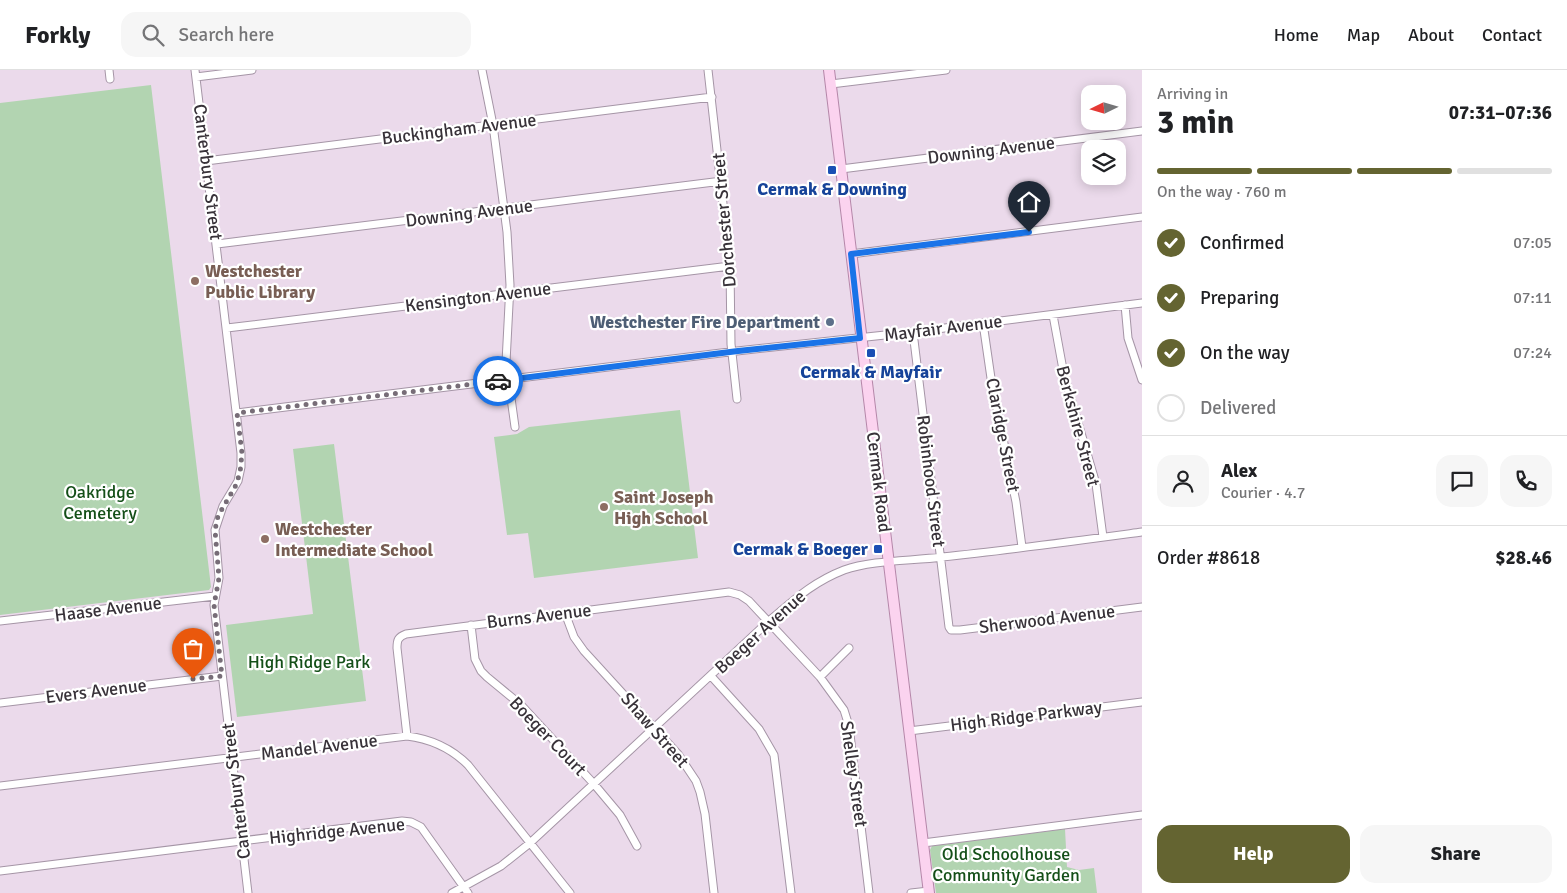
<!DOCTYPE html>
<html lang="en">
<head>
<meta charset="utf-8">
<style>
	:root { --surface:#fff; --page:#f6f6f6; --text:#202124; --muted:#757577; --line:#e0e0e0; --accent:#646431 }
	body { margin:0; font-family:Signika,sans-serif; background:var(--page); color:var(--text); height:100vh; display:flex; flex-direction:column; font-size:19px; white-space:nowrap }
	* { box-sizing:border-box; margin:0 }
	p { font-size:16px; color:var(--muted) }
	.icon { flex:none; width:28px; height:28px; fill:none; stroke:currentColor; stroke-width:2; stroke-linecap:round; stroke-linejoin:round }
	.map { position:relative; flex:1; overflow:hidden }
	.drawer { display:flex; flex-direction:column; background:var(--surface); width:425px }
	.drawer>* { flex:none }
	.needle { width:32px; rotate:265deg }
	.tools { position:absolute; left:1081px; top:15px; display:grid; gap:10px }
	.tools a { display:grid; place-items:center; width:45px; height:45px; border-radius:10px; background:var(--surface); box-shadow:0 2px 12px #0003; font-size:25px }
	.pin { position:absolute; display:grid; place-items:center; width:42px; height:42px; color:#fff; margin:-51px -21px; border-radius:50% 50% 50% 0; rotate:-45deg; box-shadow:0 0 5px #0007 }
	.pin .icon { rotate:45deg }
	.courier { position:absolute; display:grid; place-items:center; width:50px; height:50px; margin:-25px; border:4px solid #1a73e8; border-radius:50%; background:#fff; color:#222; box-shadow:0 1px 6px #0007 }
	.head em { font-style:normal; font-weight:800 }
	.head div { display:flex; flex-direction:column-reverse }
	.head { display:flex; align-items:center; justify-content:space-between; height:85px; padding:0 15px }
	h1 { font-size:32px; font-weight:800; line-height:38px }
	.bar { display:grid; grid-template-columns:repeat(4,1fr); gap:8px 5px; align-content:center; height:60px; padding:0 15px }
	.bar i { height:6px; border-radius:4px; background:var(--line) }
	.bar .active { background:var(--accent) }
	.bar p { grid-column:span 4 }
	.line { display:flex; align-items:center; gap:12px; padding:0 15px; border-top:1px solid var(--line) }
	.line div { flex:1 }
	.round { display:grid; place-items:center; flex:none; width:52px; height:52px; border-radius:15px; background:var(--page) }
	ol { padding:0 15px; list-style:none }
	li { display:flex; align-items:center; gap:15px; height:55px }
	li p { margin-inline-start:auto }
	li .icon { padding:5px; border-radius:50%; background:var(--accent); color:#fff; stroke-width:4 }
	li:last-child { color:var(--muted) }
	li i { width:28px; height:28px; border:2px solid var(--line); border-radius:50% }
	.button { display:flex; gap:10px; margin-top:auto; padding:10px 15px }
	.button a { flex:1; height:58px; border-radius:15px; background:var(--accent); color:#fff; font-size:20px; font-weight:800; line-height:58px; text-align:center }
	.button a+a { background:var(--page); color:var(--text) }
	header { display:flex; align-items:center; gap:30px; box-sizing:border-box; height:70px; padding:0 25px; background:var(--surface); border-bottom:1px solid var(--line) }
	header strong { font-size:24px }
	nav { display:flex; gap:28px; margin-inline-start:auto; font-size:18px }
	.search { width:350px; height:45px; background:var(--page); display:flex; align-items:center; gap:12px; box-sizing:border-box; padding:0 18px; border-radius:15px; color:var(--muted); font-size:19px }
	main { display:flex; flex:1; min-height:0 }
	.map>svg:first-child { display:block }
</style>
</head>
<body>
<header>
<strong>Forkly</strong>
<div class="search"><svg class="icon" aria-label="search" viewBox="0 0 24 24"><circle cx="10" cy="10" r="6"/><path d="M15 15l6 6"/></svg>Search here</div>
<nav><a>Home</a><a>Map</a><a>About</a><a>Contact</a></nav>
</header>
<main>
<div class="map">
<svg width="1142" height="823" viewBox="0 0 1142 823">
	<rect width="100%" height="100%" fill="#ebdaeb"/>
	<!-- green -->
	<path fill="#b2d4b1" d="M151,15L211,517L209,520L0,545V33Z
		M680,340L698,488L534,508L528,463L507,465L494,367L517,364L529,357Z
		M334,374L366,631L237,647L226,555L313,544L293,379Z
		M1065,759L1067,797L1079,800L1094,798L1097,823H936L930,780L932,776Z"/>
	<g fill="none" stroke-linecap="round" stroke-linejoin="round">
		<!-- minor casing -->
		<g stroke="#a595a6" stroke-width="9">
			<path id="minor" d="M109,0L110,9
				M195,0L241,383V397L238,411L223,436L215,460L219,508L214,535L248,823
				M482,0L493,55L507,162L510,215L506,292L515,357
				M708,0L730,196L731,274L737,329
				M196,7L252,0
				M831,14L946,0
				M206,91L712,27
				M841,99L1142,61
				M217,174L722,111
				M851,184L1142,147
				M1125,235L1128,268L1142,310
				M1053,245L1064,305L1096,414L1103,467
				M983,253L992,315L1016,432L1022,477
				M227,258L730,196
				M913,262L949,557L951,560H960L1142,537
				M237,343L737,281L913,262L1142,233
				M565,543L574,567L584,581L678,684L696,711L700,722L705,744L714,823
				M0,551L215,526
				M471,555L475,589L481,601L487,607L521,635L594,714L620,745L637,776
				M711,606L759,659L774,685L791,823
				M820,607L849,578
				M0,633L222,606
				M909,661L1142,632
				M407,666L397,578C397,570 398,567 406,564L729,522L740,525L749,531L820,607L844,640L849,656L869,823
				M0,716L407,666C431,669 451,678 468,695L570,823
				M923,773L1142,745
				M0,801L402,751L411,752L421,757L468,823
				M452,823L501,796L530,773L769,551C794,530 813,512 844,500C872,490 912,491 942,487C1009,480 1075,471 1142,462
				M911,823L929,821"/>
		</g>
		<!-- primary casing -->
		<g stroke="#b587a9" stroke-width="12">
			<path id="primary" d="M829,0L929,823"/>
		</g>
		<!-- minor -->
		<use href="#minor" stroke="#fff" stroke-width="7"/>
		<!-- primary -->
		<use href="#primary" stroke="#fbd3ef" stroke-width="10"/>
	</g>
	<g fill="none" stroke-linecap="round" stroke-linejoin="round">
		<!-- done -->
		<path stroke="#776d77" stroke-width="5" stroke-dasharray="0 9" d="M193,609L222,606L214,535L219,508L215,460L218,446L235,417L240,403L242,383L237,343L498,311"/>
		<!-- route -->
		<path stroke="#1a73e8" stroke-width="6" d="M498,311L738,281L860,268L851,184L1029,162"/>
	</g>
	<!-- markers -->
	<g fill="#1a4fb4" stroke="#fff" stroke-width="2">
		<rect x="827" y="95" width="10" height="10" rx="2.5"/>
		<rect x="866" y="278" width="10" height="10" rx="2.5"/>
		<rect x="873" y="474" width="10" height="10" rx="2.5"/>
	</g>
	<g fill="#8d6e63" stroke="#fff" stroke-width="2">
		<circle cx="195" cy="211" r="5"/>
		<circle cx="604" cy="437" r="5"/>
		<circle cx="265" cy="469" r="5"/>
	</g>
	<circle fill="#5c6f8a" stroke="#fff" stroke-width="2" cx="830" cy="252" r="5"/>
	<g text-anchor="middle" stroke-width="4.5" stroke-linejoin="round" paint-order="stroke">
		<!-- street labels -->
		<g font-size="18" fill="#383239" stroke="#fff">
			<text transform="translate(459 59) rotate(-7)" y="6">Buckingham Avenue</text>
			<text transform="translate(991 80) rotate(-7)" y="6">Downing Avenue</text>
			<text transform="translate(208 102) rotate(83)" y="6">Canterbury Street</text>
			<text transform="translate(469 143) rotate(-7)" y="6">Downing Avenue</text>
			<text transform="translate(724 150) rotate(-95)" y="6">Dorchester Street</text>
			<text transform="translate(478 227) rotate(-7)" y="6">Kensington Avenue</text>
			<text transform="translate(943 258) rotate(-7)" y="6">Mayfair Avenue</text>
			<text transform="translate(1078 356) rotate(75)" y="6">Berkshire Street</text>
			<text transform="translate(1003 365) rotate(79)" y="6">Claridge Street</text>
			<text transform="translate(931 411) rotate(83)" y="6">Robinhood Street</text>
			<text transform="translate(879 412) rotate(83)" y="6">Cermak Road</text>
			<text transform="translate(108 539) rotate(-7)" y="6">Haase Avenue</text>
			<text transform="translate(539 546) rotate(-7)" y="6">Burns Avenue</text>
			<text transform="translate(1047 549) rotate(-7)" y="6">Sherwood Avenue</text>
			<text transform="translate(760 562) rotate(-42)" y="6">Boeger Avenue</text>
			<text transform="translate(96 621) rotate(-7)" y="6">Evers Avenue</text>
			<text transform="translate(1026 646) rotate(-7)" y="6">High Ridge Parkway</text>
			<text transform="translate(655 660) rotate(49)" y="6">Shaw Street</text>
			<text transform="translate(548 666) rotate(46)" y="6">Boeger Court</text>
			<text transform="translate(319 677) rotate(-7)" y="6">Mandel Avenue</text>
			<text transform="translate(854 704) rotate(82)" y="6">Shelley Street</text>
			<text transform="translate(236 721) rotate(-97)" y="6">Canterbury Street</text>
			<text transform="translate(337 761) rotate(-6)" y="6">Highridge Avenue</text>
		</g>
		<!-- transit labels -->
		<g font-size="18" font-weight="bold" fill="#164399" stroke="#fff">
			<text x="832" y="125">Cermak &amp; Downing</text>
			<text x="871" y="308">Cermak &amp; Mayfair</text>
			<text x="868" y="485" text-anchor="end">Cermak &amp; Boeger</text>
		</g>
		<!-- education labels -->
		<g font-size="18" font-weight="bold" fill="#785e54" stroke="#fff" text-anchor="start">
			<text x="205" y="207">Westchester<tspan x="205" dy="21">Public Library</tspan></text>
			<text x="614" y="433">Saint Joseph<tspan x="614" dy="21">High School</tspan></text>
			<text x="275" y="465">Westchester<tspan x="275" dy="21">Intermediate School</tspan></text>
		</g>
		<!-- service labels -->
		<g font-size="18" font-weight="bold" fill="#4e5e75" stroke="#fff" text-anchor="end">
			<text x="820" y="258">Westchester Fire Department</text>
		</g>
		<!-- park labels -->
		<g font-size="18" fill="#144f18" stroke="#fff">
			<text x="100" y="428">Oakridge<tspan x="100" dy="21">Cemetery</tspan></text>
			<text x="309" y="598">High Ridge Park</text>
			<text x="1006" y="790">Old Schoolhouse<tspan x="1006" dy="21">Community Garden</tspan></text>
		</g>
	</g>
</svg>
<div class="tools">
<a><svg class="needle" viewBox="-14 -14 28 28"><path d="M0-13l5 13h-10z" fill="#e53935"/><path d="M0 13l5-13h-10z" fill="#757577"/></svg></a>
<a><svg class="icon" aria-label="layers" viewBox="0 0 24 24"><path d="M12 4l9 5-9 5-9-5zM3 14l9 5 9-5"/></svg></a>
</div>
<div class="pin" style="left:193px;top:609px;background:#ea580c"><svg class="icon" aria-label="bag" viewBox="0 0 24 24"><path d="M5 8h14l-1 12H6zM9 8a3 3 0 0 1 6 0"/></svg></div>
<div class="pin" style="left:1029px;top:162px;background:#1f2937"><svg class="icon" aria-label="home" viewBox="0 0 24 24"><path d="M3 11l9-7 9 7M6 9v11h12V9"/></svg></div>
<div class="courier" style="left:498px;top:311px"><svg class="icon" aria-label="car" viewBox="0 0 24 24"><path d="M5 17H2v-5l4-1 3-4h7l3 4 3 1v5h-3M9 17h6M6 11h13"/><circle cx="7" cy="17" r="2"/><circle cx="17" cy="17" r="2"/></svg></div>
</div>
<section class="drawer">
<div class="head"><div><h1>3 min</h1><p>Arriving in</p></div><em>07:31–07:36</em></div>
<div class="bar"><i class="active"></i><i class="active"></i><i class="active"></i><i></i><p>On the way · 760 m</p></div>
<ol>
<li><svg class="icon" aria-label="check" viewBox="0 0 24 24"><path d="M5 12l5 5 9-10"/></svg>Confirmed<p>07:05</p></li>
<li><svg class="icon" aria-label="check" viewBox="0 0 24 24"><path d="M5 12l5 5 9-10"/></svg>Preparing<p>07:11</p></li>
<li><svg class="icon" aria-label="check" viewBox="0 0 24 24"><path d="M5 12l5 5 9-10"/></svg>On the way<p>07:24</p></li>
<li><i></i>Delivered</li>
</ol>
<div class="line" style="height:90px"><a class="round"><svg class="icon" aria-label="person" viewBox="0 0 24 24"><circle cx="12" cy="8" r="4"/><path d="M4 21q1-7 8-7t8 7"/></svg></a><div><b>Alex</b><p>Courier · 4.7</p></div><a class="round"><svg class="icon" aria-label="chat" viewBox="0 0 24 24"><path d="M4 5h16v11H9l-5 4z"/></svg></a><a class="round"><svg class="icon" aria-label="phone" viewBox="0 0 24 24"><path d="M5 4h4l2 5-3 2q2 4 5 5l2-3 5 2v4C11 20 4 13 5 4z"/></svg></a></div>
<div class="line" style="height:65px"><div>Order #8618</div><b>$28.46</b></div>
<div class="button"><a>Help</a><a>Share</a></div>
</section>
</main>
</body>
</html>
